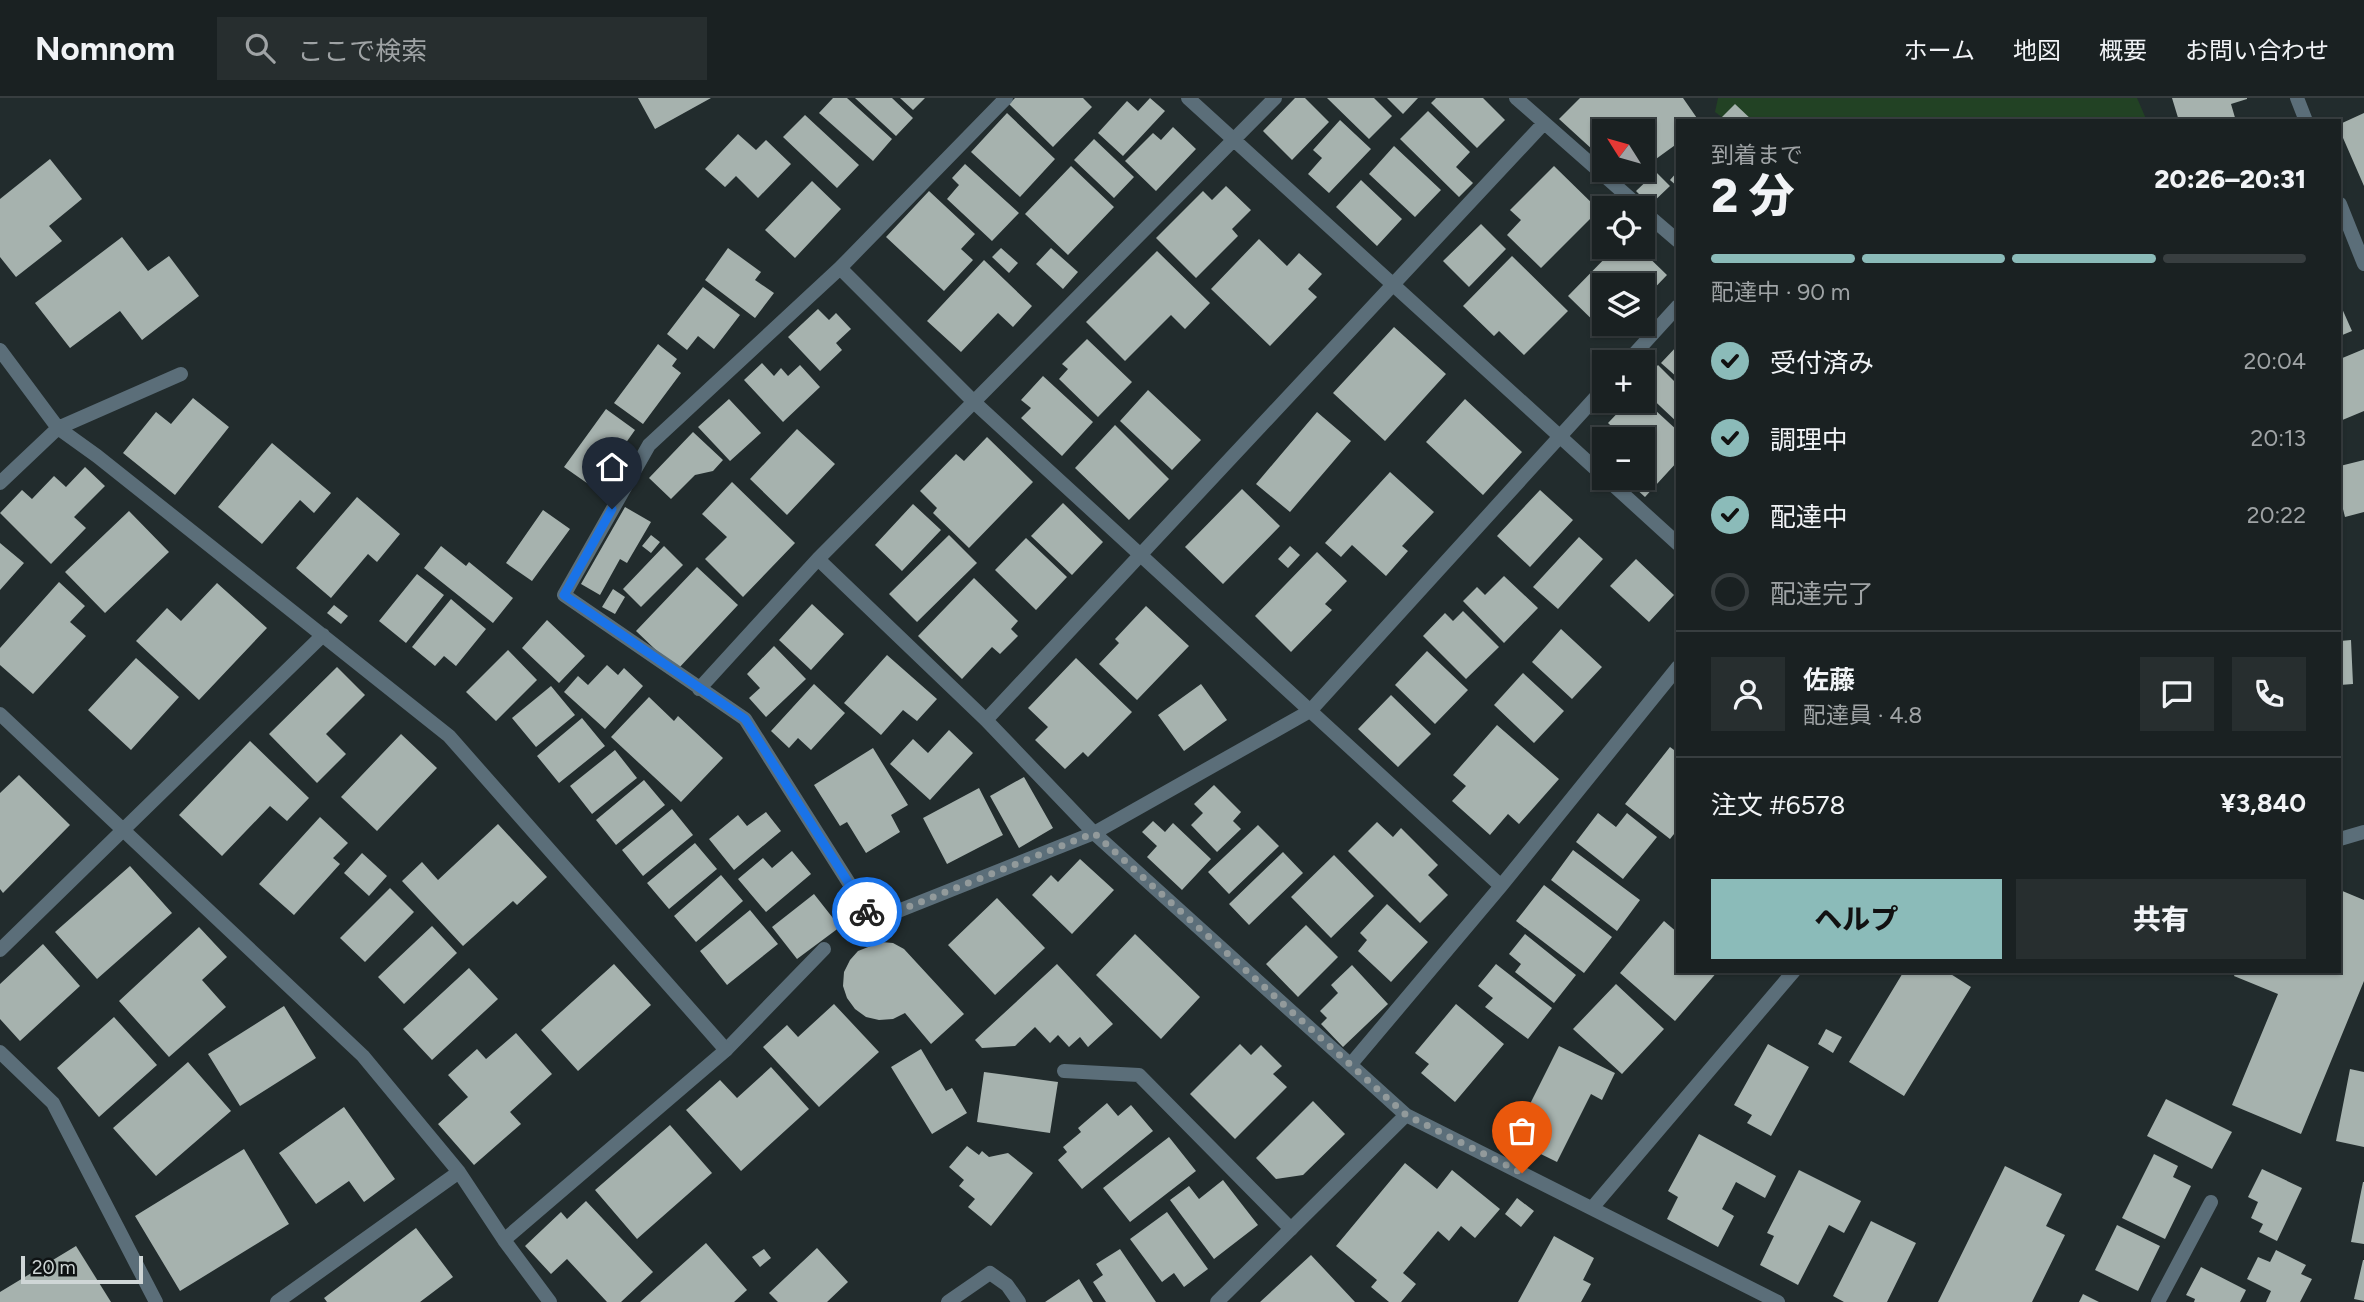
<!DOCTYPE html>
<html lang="ja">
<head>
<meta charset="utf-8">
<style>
	:root { --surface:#1a2122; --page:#272e2f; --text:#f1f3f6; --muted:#9fa3a5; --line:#383e40; --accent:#8bbbb9 }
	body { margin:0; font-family:Figtree,"Noto Sans JP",sans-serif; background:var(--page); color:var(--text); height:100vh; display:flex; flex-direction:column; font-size:26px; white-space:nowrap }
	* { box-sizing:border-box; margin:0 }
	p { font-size:23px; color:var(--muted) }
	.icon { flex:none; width:38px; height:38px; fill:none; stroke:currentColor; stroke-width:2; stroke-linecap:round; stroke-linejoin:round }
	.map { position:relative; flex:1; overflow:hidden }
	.sheet { position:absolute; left:1676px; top:21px; width:665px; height:854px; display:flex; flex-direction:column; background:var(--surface); border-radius:0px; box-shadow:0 2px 5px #0004,0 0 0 2px var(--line) }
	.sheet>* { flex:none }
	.needle { width:46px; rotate:307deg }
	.fabs { position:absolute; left:1592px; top:21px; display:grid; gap:14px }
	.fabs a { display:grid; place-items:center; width:63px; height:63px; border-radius:0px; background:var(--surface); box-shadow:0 2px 5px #0004,0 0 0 2px var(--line); font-size:35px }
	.scale { position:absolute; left:21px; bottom:18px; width:122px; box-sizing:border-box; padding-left:7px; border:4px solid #cfd6d6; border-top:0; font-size:19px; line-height:24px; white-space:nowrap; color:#cfd6d6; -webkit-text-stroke:5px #0f1314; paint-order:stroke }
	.pin { position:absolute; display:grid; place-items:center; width:60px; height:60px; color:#fff; margin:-72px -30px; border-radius:50% 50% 50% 0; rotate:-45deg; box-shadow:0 0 7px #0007 }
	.pin .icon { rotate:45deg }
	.courier { position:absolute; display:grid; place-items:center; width:70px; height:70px; margin:-35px; border:5px solid #1a73e8; border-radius:50%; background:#fff; color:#222; box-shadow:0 2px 9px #0007 }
	.head em { font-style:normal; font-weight:800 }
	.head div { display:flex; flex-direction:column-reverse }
	.head { display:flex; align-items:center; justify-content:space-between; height:119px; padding:0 35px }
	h1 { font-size:46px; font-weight:800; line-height:52px }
	.bar { display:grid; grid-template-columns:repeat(4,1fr); gap:10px 7px; align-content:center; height:84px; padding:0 35px }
	.bar i { height:9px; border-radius:5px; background:var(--line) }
	.bar .on { background:var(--accent) }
	.bar p { grid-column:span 4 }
	.line { display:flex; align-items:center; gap:18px; padding:0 35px; border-top:2px solid var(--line) }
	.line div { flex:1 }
	.round { display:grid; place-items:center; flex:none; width:74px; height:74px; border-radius:0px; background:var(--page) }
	ol { padding:0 35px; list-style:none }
	li { display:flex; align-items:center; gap:21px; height:77px }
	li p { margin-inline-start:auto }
	li .icon { padding:7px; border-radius:50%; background:var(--accent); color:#111; stroke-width:4 }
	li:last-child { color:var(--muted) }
	li i { width:38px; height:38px; border:4px solid var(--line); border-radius:50% }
	.action { display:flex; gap:14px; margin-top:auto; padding:14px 35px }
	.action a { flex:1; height:80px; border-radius:0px; background:var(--accent); color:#111; font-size:28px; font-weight:800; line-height:80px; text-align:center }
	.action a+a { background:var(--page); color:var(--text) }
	header { display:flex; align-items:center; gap:42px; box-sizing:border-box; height:98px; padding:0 35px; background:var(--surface); border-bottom:2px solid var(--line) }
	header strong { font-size:33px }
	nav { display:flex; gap:38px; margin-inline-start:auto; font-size:24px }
	.search { width:490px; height:63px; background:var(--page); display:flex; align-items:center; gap:18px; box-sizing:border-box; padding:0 24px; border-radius:0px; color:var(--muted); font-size:26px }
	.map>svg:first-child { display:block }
</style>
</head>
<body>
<header>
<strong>Nomnom</strong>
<div class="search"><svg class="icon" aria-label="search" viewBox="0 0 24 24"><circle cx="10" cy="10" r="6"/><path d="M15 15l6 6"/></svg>ここで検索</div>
<nav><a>ホーム</a><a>地図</a><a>概要</a><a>お問い合わせ</a></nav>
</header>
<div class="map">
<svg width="2364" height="1204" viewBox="0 0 2364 1204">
	<rect width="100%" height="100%" fill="#222c2d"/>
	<!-- green -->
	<path fill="#224224" d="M1718,0H2137L2147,23H1727L1715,14Z"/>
	<!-- building -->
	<path fill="#a6b2ae" d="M638,0H711L655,31Z
		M833,0H847L892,41L873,63L819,15Z
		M855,0H892L913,20L896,38Z
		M900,0H925L913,12Z
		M1015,0H1083L1092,9L1053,49L1009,6Z
		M1150,0L1165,13L1123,58L1098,35L1127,3L1138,13Z
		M1295,0H1305L1329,24L1292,62L1263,33Z
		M1327,0H1374L1392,18L1369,41Z
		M1387,0H1418L1403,16Z
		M1436,0H1483L1505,22L1477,50L1431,5Z
		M1580,0H1683L1699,23H1678V45L1649,66L1643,57V33H1605V63L1559,21Z
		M2172,0H2247V1L2231,6L2236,23H2179Z
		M1735,6L1753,23H1718Z
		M1428,13L1470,54L1456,69L1473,85L1459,99L1400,41Z
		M1007,15L1055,61L1020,99L971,54Z
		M2364,15V88L2340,33V26Z
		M805,17L859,67L837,90L783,39Z
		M1340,22L1371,51L1329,95L1308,76L1322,60L1313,52Z
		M1173,29L1196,51L1156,93L1125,63L1153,35L1161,42Z
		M738,36L756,52L766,42L791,66L758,100L736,78L725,89L705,71Z
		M1094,41L1134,79L1114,100L1074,62Z
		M1394,48L1441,92L1415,119L1369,76Z
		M50,61L82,101L49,128L62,143L16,179L0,159V101Z
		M965,66L1019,115L992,143L947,101L959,87L952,80Z
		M1071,68L1114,109L1068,157L1025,116Z
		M1554,68L1599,112L1541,170L1507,137L1521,122L1510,112Z
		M1678,73V89L1670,82Z
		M1656,74L1670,88L1650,107L1636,93Z
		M1361,82L1402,121L1377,148L1336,109Z
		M812,83L841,111L795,160L765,132Z
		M1226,88L1251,112L1232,131L1238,138L1196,180L1156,140L1203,93L1212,102Z
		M929,93L975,136L961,151L973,162L944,193L886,139Z
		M1481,126L1506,151L1469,189L1443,163Z
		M122,139L148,173L169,158L199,198L142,242L120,213L70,250L35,205Z
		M1259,141L1287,168L1299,155L1322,176L1308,191L1317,199L1270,248L1211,191Z
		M1616,149H1638L1667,177L1643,202V187H1605V226H1620L1608,237L1568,198Z
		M728,150L761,174L755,182L774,195L755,220L705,182Z
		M1001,150L1018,165L1009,175L992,159Z
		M1051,150L1078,174L1063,191L1036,166Z
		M1157,153L1210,205L1185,231L1171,217L1125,263L1086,224Z
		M1512,158L1568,213L1524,257L1499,233L1494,238L1463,208Z
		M984,162L1032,208L1013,229L998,215L961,254L927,223Z
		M703,189L740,217L714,251L698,238L687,252L667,236Z
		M2340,206L2352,233L2340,238Z
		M818,211L829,222L836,215L851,231L836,245L842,252L820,273L788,239Z
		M1394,229L1446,276L1385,343L1333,295Z
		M1087,241L1132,284L1098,319L1059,281L1068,271L1062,266Z
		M658,246L677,261L672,268L681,275L643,326L614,305Z
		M1678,247V280L1661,265Z
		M2364,251V313L2340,323V261Z
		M762,265L774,278L781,270L788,278L800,267L820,289L783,324L744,282Z
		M1658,267L1678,287V325L1643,292V283Z
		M1043,278L1093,324L1062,358L1021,320L1031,310L1021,302Z
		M1148,292L1201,342L1172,372L1120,323Z
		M193,300L229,329L175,397L123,355L156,314L171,326Z
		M729,301L761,335L730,363L698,329Z
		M1465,301L1522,354L1483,397L1426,344Z
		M1643,301L1678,333V363L1645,399L1624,380H1643V341H1625L1608,325L1629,303H1643Z
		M606,311L635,332L594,390L564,369Z
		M1317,314L1351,343L1290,414L1256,386Z
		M1115,327L1169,381L1129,422L1075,370Z
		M797,331L835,366L787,417L750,381Z
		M693,334L723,362L713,373L695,377L671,401L649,380Z
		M987,339L1033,384L969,450L933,415L937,410L920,393L956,356L964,363Z
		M272,345L331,395L314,415L300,402L262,446L218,409Z
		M2364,362V414L2345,419L2340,399V368Z
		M85,369L105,388L74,419L86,430L51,466L0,415L22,392L32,401L54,378L66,389Z
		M1390,374L1434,414L1402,448L1408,453L1386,478L1352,447L1341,459L1325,445Z
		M732,384L795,445L743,499L705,461L727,439L702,416Z
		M1242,391L1280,428L1223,486L1185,449Z
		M1540,392L1573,422L1530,469L1497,438Z
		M357,399L400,436L377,464L368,456L331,500L296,470Z
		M1063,405L1103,444L1072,477L1031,438Z
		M913,406L941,432L902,473L875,447Z
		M625,409L651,424L627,465L620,461L600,497L581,486Z
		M543,412L570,431L532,483L506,465Z
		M129,413L169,454L105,515L65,474Z
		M651,437L660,444L651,455L642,448Z
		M949,437L977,465L917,524L889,496Z
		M1579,439L1603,461L1558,511L1533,489Z
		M1026,440L1067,479L1036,512L995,472Z
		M0,445L24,465L0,492Z
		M441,448L466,468L469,464L513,500L493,525L424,470Z
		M664,448L683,467L641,509L623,491Z
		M1290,448L1300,457L1288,470L1278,461Z
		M1317,454L1347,483L1325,506L1332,512L1291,554L1255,518Z
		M1636,461L1674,497L1649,524L1610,488Z
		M697,469L738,507L677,572L636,533Z
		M417,476L444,497L406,545L379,523Z
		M1504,478L1538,510L1504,545L1463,503L1477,489L1485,497Z
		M974,480L1018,523L1011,531L1018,538L1000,556L992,549L962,581L918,538Z
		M59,484L85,508L70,524L86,538L33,596L0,567V550Z
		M217,485L267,530L199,602L136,543L167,510L181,523Z
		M613,491L625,499L615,516L602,509Z
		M451,501L486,531L456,568L444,558L435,568L412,549Z
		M812,506L844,536L811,572L779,542Z
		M334,507L348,518L341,526L327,515Z
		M1146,508L1189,548L1137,602L1099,566L1119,545L1115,541Z
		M1463,513L1499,549L1466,581L1423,538L1445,515L1453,523Z
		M547,522L585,558L559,585L522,550Z
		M1561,531L1602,569L1572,601L1532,564Z
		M2351,542L2353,586L2340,587V543Z
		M774,548L806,581L766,619L749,600L760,590L747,576Z
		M508,552L537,582L496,623L466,594Z
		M1427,553L1468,592L1435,626L1395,587Z
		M887,557L937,601L917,623L903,612L881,637L844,605Z
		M136,560L179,599L131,652L88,612Z
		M1076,560L1132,614L1088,659L1083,654L1065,671L1035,642L1048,629L1028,610Z
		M607,567L618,577L624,570L643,588L605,631L564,594L578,578L588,587Z
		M337,569L365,597L326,636L346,656L317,685L269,636Z
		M1523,575L1564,613L1534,645L1494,607Z
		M814,586L845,615L811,652L798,640L789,650L771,633Z
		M1201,586L1227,622L1184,653L1158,617Z
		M551,588L575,617L536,649L512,620Z
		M1391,597L1431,636L1398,669L1358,631Z
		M649,599L674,623L678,618L723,660L681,704L611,639Z
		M582,620L605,648L559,685L537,658Z
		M1497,627L1559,681L1519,726L1508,716L1490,737L1452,703L1466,688L1453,677Z
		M949,632L973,655L930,702L890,666L913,641L928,655Z
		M401,636L437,670L377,733L341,699Z
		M250,643L309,700L287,723L270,708L222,758L179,717Z
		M1670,649L1678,655V731L1670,741L1625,706Z
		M873,650L908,707L891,717L900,734L866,755L847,724L840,728L814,687Z
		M615,652L637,680L592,716L570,688Z
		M19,677L70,727L3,795L0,791V695Z
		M1024,679L1053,730L1019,750L990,698Z
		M644,682L665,707L616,747L596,722Z
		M1214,687L1241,714L1233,723L1241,731L1217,754L1191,727L1203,715L1194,706Z
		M979,690L1003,737L947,766L923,720Z
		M672,711L693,737L643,778L622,752Z
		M766,714L781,733L734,772L709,741L738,717L747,728Z
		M1598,715L1616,729L1627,715L1657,739L1623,781L1576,744Z
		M320,719L348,745L333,760L340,766L294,817L259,786Z
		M1153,723L1165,734L1173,725L1211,761L1182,792L1147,759L1157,748L1142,734Z
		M1377,724L1393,739L1401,730L1438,767L1428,777L1448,797L1420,825L1348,753Z
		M498,726L547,779L517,807L513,803L463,848L402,783L422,764L438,782Z
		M1258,727L1279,748L1229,796L1208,774Z
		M695,745L717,771L669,811L647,785Z
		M1573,752L1640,802L1617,833L1551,782Z
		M792,753L811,776L766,814L738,781L763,760L772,770Z
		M1283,754L1303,775L1249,827L1229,806Z
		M362,755L387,778L369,798L344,775Z
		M1334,757L1374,798L1331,840L1291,799Z
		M1080,761L1114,792L1072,836L1032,797L1051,777L1058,784Z
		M130,768L172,815L97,881L55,834Z
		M721,777L743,803L696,844L674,818Z
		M1544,787L1612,839L1584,875L1516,823Z
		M390,790L414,814L365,864L340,840Z
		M2340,792L2364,802V883L2301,1036L2232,1007L2278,896L2234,878L2236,873H2340Z
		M814,796L840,829L797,861L772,829Z
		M997,800L1045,850L995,897L948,847Z
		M1387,806L1428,844L1391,884L1358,853L1367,842L1360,835Z
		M750,812L778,846L727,887L700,853Z
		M1664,823L1678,835V873H1718L1675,923L1620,875Z
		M1306,827L1338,859L1298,899L1266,866Z
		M432,828L457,855L404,906L378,879Z
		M199,829L227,859L202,882L226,909L169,959L119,903Z
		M1135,836L1200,899L1161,941L1096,877Z
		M1525,836L1576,877L1554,905L1515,874L1521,866L1509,856Z
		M881,844L893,845L904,851L964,916L931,946L905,915L893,921L879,922L866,919L855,911L847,900L843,888L844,874L850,862L858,853Z
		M43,846L80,888L20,943L0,921V886Z
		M614,866L651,907L578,973L541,932Z
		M1057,866L1113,926L1088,949L1080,939L1069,949L1058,937L1050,945L1035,929L1015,948L982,950L975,942Z
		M1496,866L1552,910L1528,941L1485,909L1493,900L1478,888Z
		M1352,867L1388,906L1343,949L1321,926L1327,920L1320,913L1338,895L1331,887Z
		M469,870L498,901L432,962L403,931Z
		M1904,873H1946L1971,889L1904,998L1849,964Z
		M1616,886L1664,931L1622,976L1573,931Z
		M834,906L879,954L819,1009L763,949L787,927L798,939Z
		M1456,906L1504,946L1455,1004L1421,975L1429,966L1415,955Z
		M284,908L316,960L240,1008L208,956Z
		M114,919L157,967L99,1019L57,970Z
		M1826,931L1842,939L1833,955L1818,946Z
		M516,935L552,976L510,1014L521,1026L474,1067L438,1026L468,999L448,977L477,951L486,961Z
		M1240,946L1251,957L1261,947L1282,968L1273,976L1287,989L1235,1041L1190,996Z
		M1768,946L1809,969L1771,1038L1747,1025L1752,1017L1734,1007Z
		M1559,948L1615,975L1602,1002L1591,996L1557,1064L1512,1042Z
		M921,951L946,993L952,990L967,1015L932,1036L891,969Z
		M188,964L231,1013L156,1078L113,1030Z
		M771,969L809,1011L741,1073L686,1012L720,982L737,1000Z
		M2350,971L2364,974V1049L2336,1043Z
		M984,974L1058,984L1050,1035L977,1024Z
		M2166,1001L2232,1034L2212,1071L2147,1038Z
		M1313,1003L1345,1036L1303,1077L1276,1081L1256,1060Z
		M1107,1005L1118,1018L1131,1007L1153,1033L1082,1091L1058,1062L1067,1054L1063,1049L1081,1034L1078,1030Z
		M344,1009L395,1081L364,1104L349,1083L316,1106L279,1055Z
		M670,1027L712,1075L637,1141L595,1092Z
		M1699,1036L1776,1078L1765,1100L1736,1084L1722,1111L1734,1118L1718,1149L1667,1121L1678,1099L1668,1093Z
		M1169,1039L1196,1073L1130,1124L1103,1090Z
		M967,1048L979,1057L982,1053L989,1059L1008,1055L1033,1075L991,1128L968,1109L975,1101L959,1088L964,1082L949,1069Z
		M244,1051L289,1126L180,1193L135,1118Z
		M2154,1056L2178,1068L2173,1079L2191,1088L2165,1141L2122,1120Z
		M1405,1065L1437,1091L1452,1072L1500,1111L1475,1140L1461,1128L1449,1143L1438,1133L1403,1175L1416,1186L1401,1204H1389L1371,1189L1377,1182L1336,1148Z
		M2005,1068L2062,1096L2046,1128L2065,1137L2032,1204H1938Z
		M2262,1071L2302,1090L2277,1143L2259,1134L2263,1126L2251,1120L2258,1104L2248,1099Z
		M1799,1072L1861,1103L1844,1135L1829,1127L1798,1187L1760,1167L1774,1138L1767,1135Z
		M1223,1082L1258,1127L1214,1161L1170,1102L1189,1088L1199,1101Z
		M2363,1084H2364V1146L2351,1144Z
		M1517,1100L1534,1113L1521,1129L1505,1116Z
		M586,1103L653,1174L621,1204H607L567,1161L551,1176L525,1148L561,1114L567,1121Z
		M1167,1114L1208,1171L1184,1189L1174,1175L1162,1184L1130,1141Z
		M1871,1123L1916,1145L1887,1204H1844L1833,1198Z
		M2117,1127L2160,1148L2138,1193L2095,1172Z
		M416,1130L453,1179L420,1204H327L324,1200Z
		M1554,1138L1594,1160L1583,1182L1591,1186L1581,1204H1518Z
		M706,1145L747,1192L734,1204H640Z
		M76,1148L111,1204H0V1194Z
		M817,1150L848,1184L827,1204H778L769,1195Z
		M764,1151L771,1160L760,1169L752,1159Z
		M1120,1151L1156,1204H1106L1093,1184L1103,1177L1096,1166Z
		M2276,1152L2306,1167L2301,1176L2312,1181L2300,1204H2266L2271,1193L2247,1181L2258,1159L2270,1164Z
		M1311,1157L1355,1204H1260Z
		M2363,1162H2364V1203L2354,1201Z
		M2201,1169L2246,1192L2240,1204H2194L2195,1201L2186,1197Z
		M1079,1181L1093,1204H1045Z
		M2083,1196L2099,1204H2079Z"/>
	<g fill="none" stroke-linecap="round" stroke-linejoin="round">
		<!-- lane -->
		<path stroke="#5b6e79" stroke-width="14" d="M726,952L824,851
			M1064,973L1139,977L1291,1131
			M948,1204L990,1175L1007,1187L1019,1204
			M2158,1204L2211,1104"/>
		<!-- street -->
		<path stroke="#5b6e79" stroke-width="14" d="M1006,0L840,170L649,347L564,497L745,621L873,823L1094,735L1310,613L1605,289
			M1188,0L1678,446
			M1516,0L1641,110
			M2297,0L2306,23
			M2340,106L2364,166
			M1643,113L1678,143
			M840,170L975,305L1501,788
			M0,252L58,330L97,358L449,638L726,952L504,1142
			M1627,264L1678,208
			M0,385L58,330L181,276
			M818,461L986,622L1094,735L1406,1017L1778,1204
			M699,591L818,461L1275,0
			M0,616L363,958L459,1074L504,1142L550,1204
			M986,622L1544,25
			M2340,741L2364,734
			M0,852L323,537
			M0,954L53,1005L156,1204
			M1351,966L1501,788L1678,569
			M1592,1110L1794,873
			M277,1204L459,1074
			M1217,1204L1406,1017"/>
	</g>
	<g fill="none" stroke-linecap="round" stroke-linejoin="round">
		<!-- done -->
		<path stroke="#929a9b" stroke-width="7" stroke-dasharray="0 12.6" d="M867,814L873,823L1094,735L1406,1017L1522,1075"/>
		<!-- route -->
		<path stroke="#1a73e8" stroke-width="9" d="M612,411L564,497L745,621L867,814"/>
	</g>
</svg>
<div class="fabs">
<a><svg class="needle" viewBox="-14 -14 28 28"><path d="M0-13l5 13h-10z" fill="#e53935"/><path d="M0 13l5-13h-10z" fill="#9fa3a5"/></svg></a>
<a><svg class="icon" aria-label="locate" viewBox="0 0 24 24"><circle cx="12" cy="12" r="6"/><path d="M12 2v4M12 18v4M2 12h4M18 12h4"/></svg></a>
<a><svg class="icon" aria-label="layers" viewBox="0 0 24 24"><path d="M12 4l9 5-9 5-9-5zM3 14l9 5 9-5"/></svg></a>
<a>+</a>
<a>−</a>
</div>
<div class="scale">20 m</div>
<div class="pin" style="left:1522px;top:1075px;background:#ea580c"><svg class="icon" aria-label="bag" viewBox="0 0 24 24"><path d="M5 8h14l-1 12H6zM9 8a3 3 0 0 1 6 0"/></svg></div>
<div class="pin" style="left:612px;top:411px;background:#1f2937"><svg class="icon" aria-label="home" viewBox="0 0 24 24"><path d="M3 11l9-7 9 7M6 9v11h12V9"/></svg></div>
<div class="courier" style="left:867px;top:814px"><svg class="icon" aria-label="bike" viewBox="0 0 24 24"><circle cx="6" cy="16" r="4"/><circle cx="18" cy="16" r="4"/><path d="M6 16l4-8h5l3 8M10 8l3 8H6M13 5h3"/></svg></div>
<section class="sheet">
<div class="head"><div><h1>2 分</h1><p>到着まで</p></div><em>20:26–20:31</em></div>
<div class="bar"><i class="on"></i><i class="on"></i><i class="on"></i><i></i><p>配達中 · 90 m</p></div>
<ol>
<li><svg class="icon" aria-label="check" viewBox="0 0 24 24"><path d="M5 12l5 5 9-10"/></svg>受付済み<p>20:04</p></li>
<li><svg class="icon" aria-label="check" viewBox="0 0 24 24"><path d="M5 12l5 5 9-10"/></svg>調理中<p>20:13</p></li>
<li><svg class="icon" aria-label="check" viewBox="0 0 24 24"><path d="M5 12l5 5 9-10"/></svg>配達中<p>20:22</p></li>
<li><i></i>配達完了</li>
</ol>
<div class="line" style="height:126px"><a class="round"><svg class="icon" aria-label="person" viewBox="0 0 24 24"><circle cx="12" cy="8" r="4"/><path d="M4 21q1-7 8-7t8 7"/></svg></a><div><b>佐藤</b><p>配達員 · 4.8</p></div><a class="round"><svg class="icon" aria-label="chat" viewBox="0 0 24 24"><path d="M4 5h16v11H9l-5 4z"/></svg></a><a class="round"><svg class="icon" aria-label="phone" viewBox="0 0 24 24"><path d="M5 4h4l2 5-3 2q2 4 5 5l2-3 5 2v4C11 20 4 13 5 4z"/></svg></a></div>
<div class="line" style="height:91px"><div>注文 #6578</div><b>¥3,840</b></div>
<div class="action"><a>ヘルプ</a><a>共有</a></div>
</section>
</div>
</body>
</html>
